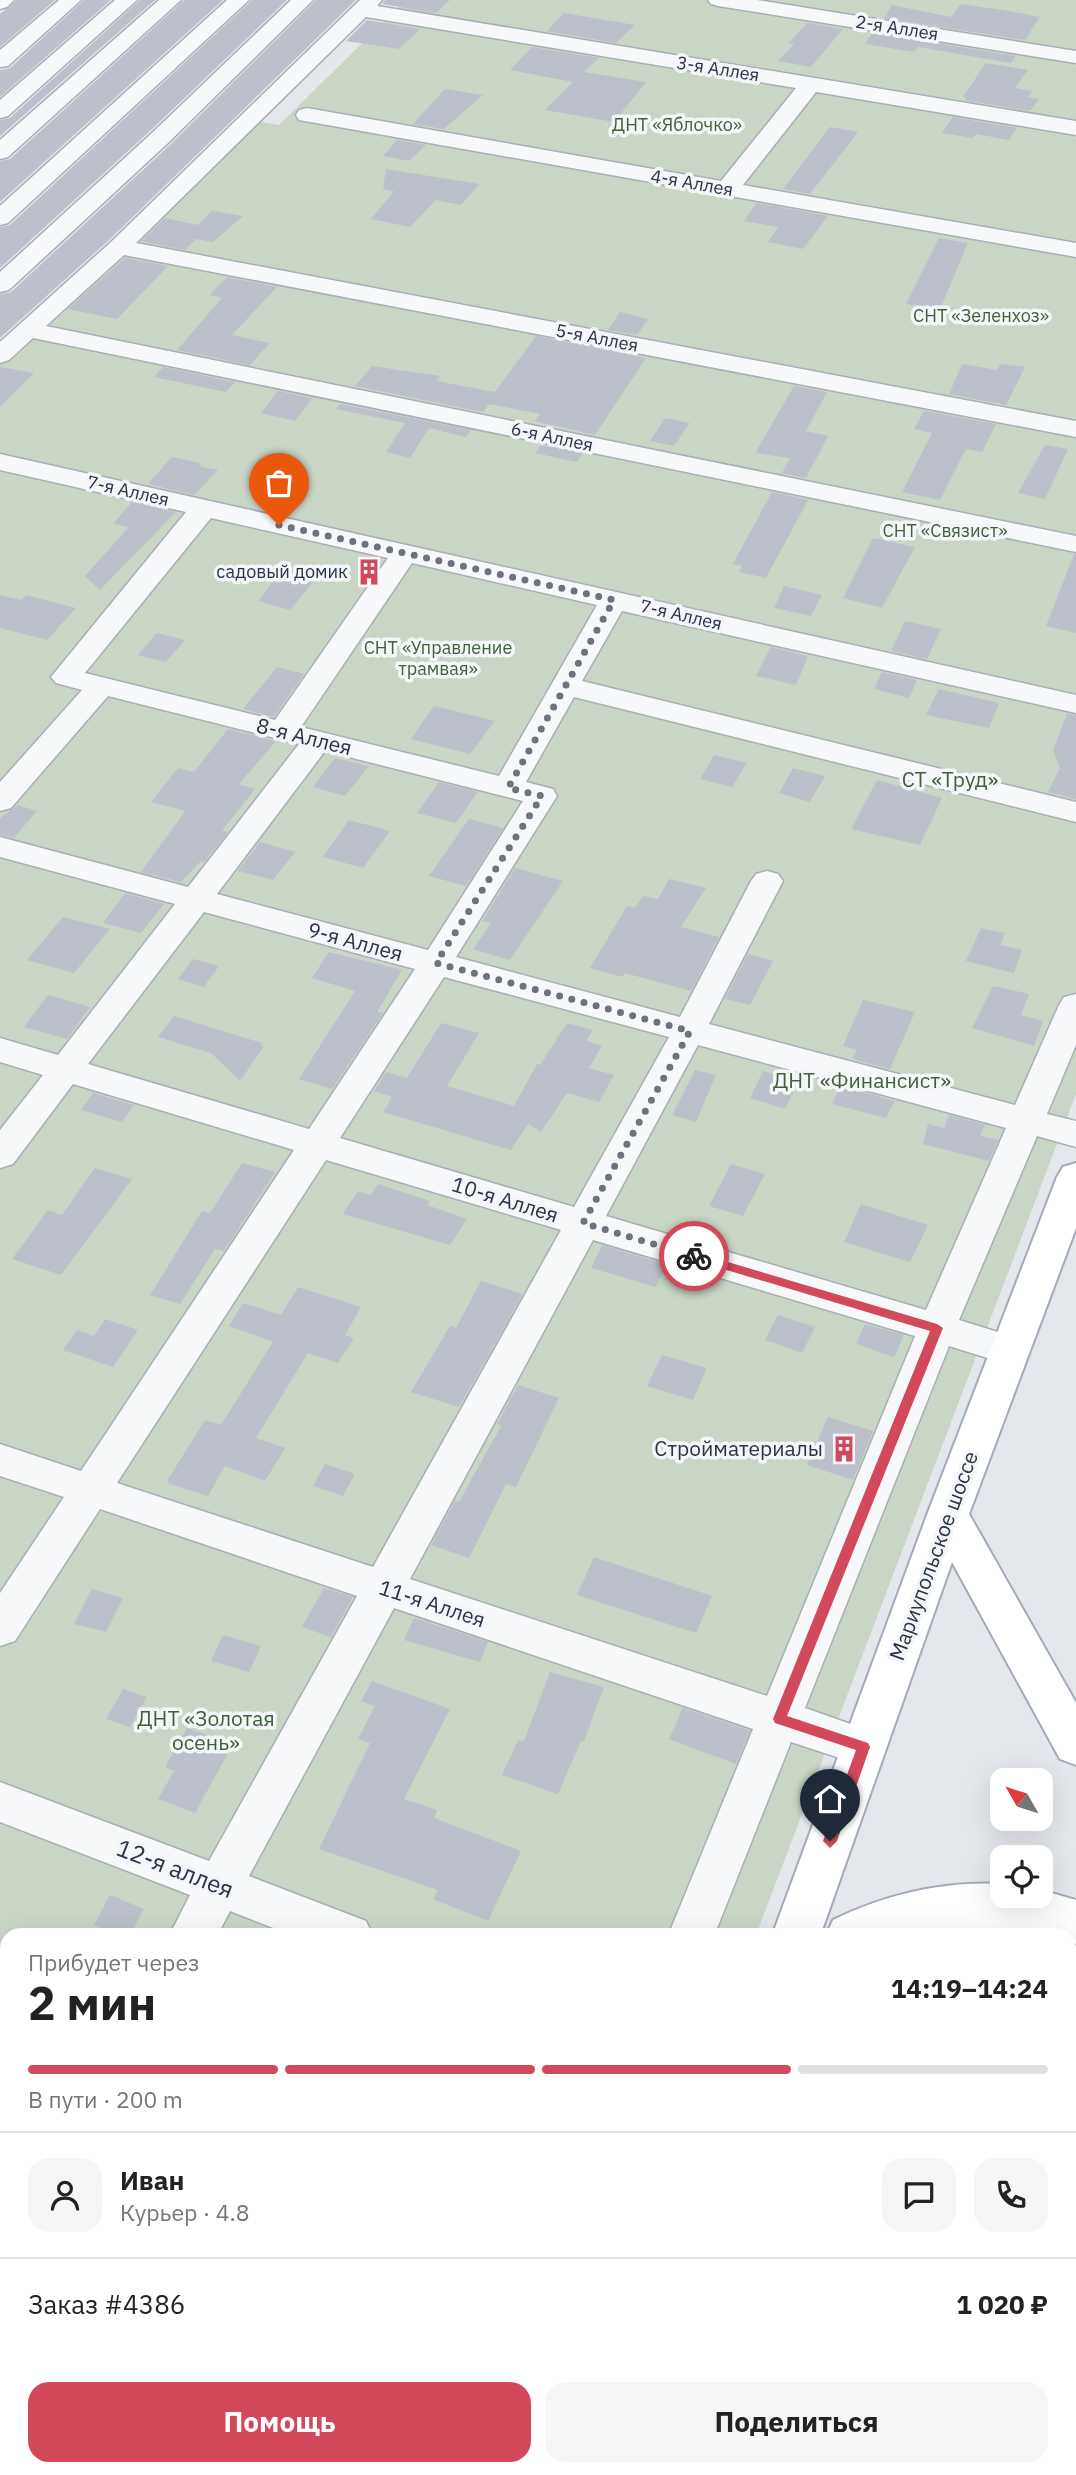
<!DOCTYPE html>
<html lang="ru">
<head>
<meta charset="utf-8">
<style>
	:root { --surface:#fff; --page:#f6f6f6; --text:#222; --muted:#767676; --line:#e0e0e0; --accent:#d1495b }
	body { margin:0; font-family:"IBM Plex Sans",sans-serif; background:var(--page); color:var(--text); height:100vh; display:flex; flex-direction:column; font-size:26px; white-space:nowrap }
	* { box-sizing:border-box; margin:0 }
	p { font-size:23px; color:var(--muted) }
	.icon { flex:none; width:38px; height:38px; fill:none; stroke:currentColor; stroke-width:2; stroke-linecap:round; stroke-linejoin:round }
	.map { position:relative; flex:1; overflow:hidden }
	.drawer { position:absolute; left:0px; top:1928px; width:1076px; height:548px; display:flex; flex-direction:column; background:var(--surface); border-radius:21px 21px 0 0; box-shadow:0 7px 28px #0002 }
	.drawer>* { flex:none }
	.needle { width:46px; rotate:309deg }
	.controls { position:absolute; left:990px; top:1768px; display:grid; gap:14px }
	.controls a { display:grid; place-items:center; width:63px; height:63px; border-radius:14px; background:var(--surface); box-shadow:0 7px 28px #0002; font-size:35px }
	.pin { position:absolute; display:grid; place-items:center; width:60px; height:60px; color:#fff; margin:-72px -30px; border-radius:50% 50% 50% 0; rotate:-45deg; box-shadow:0 0 7px #0007 }
	.pin .icon { rotate:45deg }
	.courier { position:absolute; display:grid; place-items:center; width:70px; height:70px; margin:-35px; border:5px solid #d1495b; border-radius:50%; background:#fff; color:#222; box-shadow:0 2px 9px #0007 }
	.headline em { font-style:normal; font-weight:800 }
	.headline div { display:flex; flex-direction:column-reverse }
	.headline { display:flex; align-items:center; justify-content:space-between; height:119px; padding:0 28px }
	h1 { font-size:46px; font-weight:800; line-height:52px }
	.bar { display:grid; grid-template-columns:repeat(4,1fr); gap:10px 7px; align-content:center; height:84px; padding:0 28px }
	.bar i { height:9px; border-radius:5px; background:var(--line) }
	.bar .current { background:var(--accent) }
	.bar p { grid-column:span 4 }
	.line { display:flex; align-items:center; gap:18px; padding:0 28px; border-top:2px solid var(--line) }
	.line div { flex:1 }
	.round { display:grid; place-items:center; flex:none; width:74px; height:74px; border-radius:21px; background:var(--page) }
	.action { display:flex; gap:14px; margin-top:auto; padding:14px 28px }
	.action a { flex:1; height:80px; border-radius:21px; background:var(--accent); color:#fff; font-size:28px; font-weight:800; line-height:80px; text-align:center }
	.action a+a { background:var(--page); color:var(--text) }
	.map>svg:first-child { display:block }
</style>
</head>
<body>
<div class="map">
<svg width="1076" height="2475" viewBox="0 0 1076 2475">
	<rect width="100%" height="100%" fill="#e4e7ec"/>
	<!-- green -->
	<path fill="#c9d6c5" d="M406,0H1076V1094L756,1935L7,1936V2469H553L551,2475H0V362L41,329L260,122L279,125Z"/>
	<!-- building -->
	<path fill="#bbc0ca" d="M17,0H55L0,47V14Z
		M84,0H111L0,97V70L10,68Z
		M140,0H155L0,136V120L10,118Z
		M184,0H223L0,202V161L10,159Z
		M252,0H287L150,131L0,268V227L10,225Z
		M316,0H356L109,240L0,338V294L11,292L170,145Z
		M385,0H450L436,13L382,4Z
		M961,4L1009,11L1040,17L1025,40L884,18L892,5L951,17Z
		M564,13L629,24L635,25L616,43L547,31Z
		M367,20L420,29L399,49L346,41Z
		M807,23L843,29L811,67L778,61L794,44L789,43Z
		M872,33L1016,56L1011,63L918,47L914,52L865,44Z
		M532,47L599,58L584,72L646,82L614,122L545,110L573,82L510,70Z
		M986,63L1028,70L1015,88L1032,91L1028,97L1039,99L1030,111L965,100L967,98L963,97Z
		M445,89L483,95L444,129L413,124Z
		M953,117L1017,128L1009,140L976,134L973,138L942,133Z
		M830,127L858,132L810,194L783,189Z
		M397,140L426,145L409,161L383,156Z
		M386,169L479,184L461,205L436,200L410,227L371,219L394,191L383,189Z
		M757,203L828,216L803,249L768,242L778,227L744,221Z
		M212,211L243,216L213,242L196,239L185,250L141,241L165,218L198,225Z
		M939,238L968,243L940,309L906,304Z
		M125,258L168,266L117,319L68,309Z
		M227,277L277,287L232,335L270,343L250,365L177,350L222,298L210,295Z
		M620,312L648,319L637,335L608,330Z
		M536,336L646,358L595,435L535,421L540,414L489,404L483,412L355,386L372,366L440,376L436,381L495,392Z
		M962,364L997,370L1000,364L1025,367L1006,405L949,394Z
		M0,367L34,373L0,407Z
		M163,367L235,382L226,392L154,377Z
		M794,386L827,392L806,431L828,436L806,478L782,473L790,458L755,453Z
		M278,391L312,398L295,421L261,413Z
		M340,404L471,430L466,437L429,428L410,458L386,452L405,423L336,409Z
		M924,411L996,424L982,452L966,449L940,500L902,492L932,433L914,429Z
		M665,418L690,423L674,446L650,441Z
		M541,445L583,453L577,462L535,453Z
		M1045,445L1068,449L1045,499L1018,493Z
		M172,457L200,463L201,467L218,470L194,495L148,484Z
		M772,492L808,500L766,578L739,572L742,566L733,564Z
		M132,502L176,512L100,590L85,576L129,527L113,524Z
		M873,538L915,547L882,608L843,598Z
		M1074,554H1076V633L1046,626Z
		M285,576L313,582L290,610L258,601L273,582L279,583Z
		M784,586L822,595L811,616L774,608Z
		M0,595L21,600L26,595L76,608L47,640L0,628Z
		M905,621L941,629L927,659L891,651Z
		M157,633L185,640L166,662L138,655Z
		M771,647L808,656L796,685L756,676Z
		M277,667L304,674L274,717L243,709Z
		M882,672L917,680L909,698L874,689Z
		M939,689L999,703L989,728L926,715Z
		M434,706L495,721L470,754L411,739Z
		M1067,714L1076,715V799L1048,792L1060,768L1053,750Z
		M228,729L276,741L239,784L255,789L222,831L228,832L204,862L201,861L181,882L141,872L185,811L151,802L178,768L194,772Z
		M714,755L747,763L732,787L700,779Z
		M335,758L369,766L345,796L313,787Z
		M793,768L825,776L810,802L779,793Z
		M877,780L942,798L920,845L851,829Z
		M439,782L478,792L456,823L417,813Z
		M18,805L37,811L14,838L0,835V818Z
		M469,819L503,828L466,886L429,876Z
		M349,820L390,831L363,868L323,857Z
		M260,842L295,852L273,880L238,871Z
		M515,868L563,881L510,960L473,949L491,923L482,921Z
		M669,879L706,888L681,927L719,937L691,991L625,973L623,977L590,968L627,906L635,908L643,896L658,899Z
		M125,893L164,904L141,933L103,923Z
		M63,917L110,929L74,973L27,960Z
		M981,928L1004,933L1001,945L1022,950L1014,973L966,961Z
		M329,952L402,970L377,1012L383,1013L332,1089L299,1079L355,991L312,978Z
		M748,954L773,961L750,1005L725,999Z
		M193,959L219,966L204,987L178,979Z
		M993,986L1029,994L1021,1015L1043,1021L1034,1046L972,1028Z
		M48,995L90,1007L67,1039L24,1027Z
		M863,1000L915,1012L890,1069L852,1059L857,1050L843,1046Z
		M174,1016L262,1043L261,1045L264,1046L240,1081L211,1053L158,1037Z
		M441,1023L479,1033L447,1086L514,1106L537,1064L540,1065L567,1023L593,1030L586,1041L602,1046L589,1068L614,1075L599,1102L567,1093L541,1132L528,1124L511,1150L383,1112L392,1097L374,1091L386,1072L407,1078Z
		M695,1070L716,1075L696,1122L672,1115Z
		M763,1071L799,1081L785,1109L750,1098Z
		M840,1086L895,1101L886,1118L832,1104Z
		M93,1093L134,1105L122,1122L81,1110Z
		M949,1115L985,1125L980,1136L998,1140L989,1161L923,1144L928,1124L944,1128Z
		M242,1163L275,1172L224,1251L215,1249L180,1304L150,1295L202,1211L210,1213Z
		M731,1164L765,1174L743,1216L709,1206Z
		M95,1168L132,1179L61,1275L12,1259L48,1210L62,1215Z
		M378,1184L430,1201L427,1205L467,1219L450,1245L343,1214L358,1191L371,1195Z
		M861,1204L928,1225L910,1262L844,1242Z
		M602,1245L667,1265L656,1287L591,1268Z
		M481,1281L523,1294L459,1407L411,1392L450,1326L456,1328Z
		M298,1287L361,1307L345,1335L354,1338L338,1363L308,1353L256,1438L285,1448L265,1481L225,1466L208,1496L170,1484L167,1481L205,1420L221,1425L273,1342L229,1326L243,1303L281,1315Z
		M778,1315L815,1327L802,1353L765,1340Z
		M105,1319L138,1330L113,1367L63,1350L77,1330L94,1336Z
		M865,1324L904,1335L894,1357L856,1344Z
		M662,1355L707,1368L693,1400L647,1386Z
		M518,1385L559,1398L516,1487L506,1484L469,1558L431,1545L455,1501L459,1502L501,1426L497,1424Z
		M828,1417L873,1431L853,1480L807,1465Z
		M325,1464L355,1474L343,1496L313,1486Z
		M594,1557L712,1596L696,1633L577,1595Z
		M324,1588L353,1597L331,1637L302,1627Z
		M92,1589L123,1598L106,1632L74,1624Z
		M414,1618L488,1642L480,1662L404,1640Z
		M223,1635L261,1646L249,1672L211,1661Z
		M550,1672L604,1687L584,1741H581L558,1794L502,1775L518,1740L524,1741Z
		M372,1681L450,1709L404,1799L437,1810L434,1818L521,1851L488,1921L433,1899L438,1890L319,1849L370,1743L358,1739L375,1706L361,1701Z
		M123,1689L147,1697L130,1727L106,1719Z
		M683,1708L750,1731L736,1764L669,1739Z
		M187,1728L233,1744L195,1813L158,1799L174,1771L165,1767Z
		M110,1895L144,1909L129,1936H119L94,1925Z"/>
	<g fill="none" stroke-linecap="round" stroke-linejoin="round">
		<!-- minor casing -->
		<g stroke="#a9aeb7" stroke-width="3">
			<path id="minor" d="M0,0H14L7,7L0,9Z
				M59,0H81L8,66L0,67V50Z
				M115,0H137L8,116L0,118V100Z
				M159,0H181L8,157L0,159V140Z
				M227,0H249L8,223L0,225V206Z
				M291,0H313L168,143L9,290L0,292V272L152,133Z
				M360,0H382L377,6L1076,121V135L816,92L743,185L1076,243V257L299,120L296,115L299,110L307,108L721,181L796,88L366,17L136,243L1076,421V437L124,255L46,326L1076,536V552L33,338L9,360L0,363V342L111,242Z
				M708,0H757L1076,51V63L718,6L711,4Z
				M0,454L1076,695V713L622,611L582,681L1076,802V822L574,697L526,782L553,789L557,796L456,957L680,1017L751,881L756,874L767,871L778,874L783,881L709,1024L1015,1105L1059,1005L1064,997L1076,994V1045L1047,1114L1076,1121V1147L1037,1136L959,1320L1024,1340L1029,1350L1024,1360L1010,1365L949,1346L805,1708L879,1734L886,1747L879,1760L864,1766L791,1742L714,1936H668L753,1729L394,1608L249,1876L366,1921L373,1936H294L230,1911L217,1936H169L190,1895L0,1822V1782L209,1861L357,1596L100,1509L15,1641L0,1646V1593L64,1497L0,1476V1444L81,1471L294,1150L73,1084L13,1164L0,1168V1130L43,1075L0,1062V1038L58,1055L175,904L0,857V837L188,887L299,744L108,696L11,808L0,811V782L82,690L56,683L51,677L186,512L0,470ZM211,518L388,558L275,720L85,673ZM412,563L597,605L499,776L301,727ZM325,751L523,801L428,950L217,894ZM204,912L415,969L309,1129L88,1064ZM444,977L669,1037L574,1207L340,1138ZM698,1045L1006,1128L926,1310L606,1216ZM326,1160L561,1230L373,1567L117,1483ZM593,1240L915,1336L767,1696L410,1579Z
				M0,2197L7,2200V2250L0,2247Z
				M7,2261V2321L0,2324V2264Z
				M447,2469H500L498,2475H446Z"/>
		</g>
		<!-- major casing -->
		<g stroke="#a3abb8" stroke-width="4">
			<path id="major" d="M1076,1163V1228L969,1514L1076,1703V1765L1060,1759L952,1562L820,1936H772L927,1515L1057,1177L1063,1167Z
				M1003,1884V1895H1041V1890L1076,1900V1944L1069,1942V1936L971,1928L909,1936H826L833,1920C887,1894 943,1881 1003,1884Z
				M575,2469H631L629,2475H573Z
				M636,2469H692L694,2475H638Z"/>
		</g>
		<!-- minor -->
		<use href="#minor" fill="#f7f8fa" fill-rule="evenodd"/>
		<!-- major -->
		<use href="#major" fill="#fff" fill-rule="evenodd"/>
	</g>
	<!-- route -->
	<path fill="#d1495b" d="M694,1252L937,1324L943,1328L787,1716L868,1743L870,1747L837,1841L830,1848L823,1841L856,1750L775,1723L773,1719L930,1331L690,1259L688,1256Z"/>
	<g fill="none" stroke-linecap="round" stroke-linejoin="round">
		<!-- done -->
		<path stroke="#6c737f" stroke-width="7" stroke-dasharray="0 12.6" d="M279,525L614,600L508,788L542,796L436,963L690,1031L583,1223L694,1256"/>
	</g>
	<!-- icons -->
	<defs>
		<g id="building-bare" transform="scale(2.1)"><path d="M-4-6H4V6H1V3H-1V6H-4ZM-2.5-4.3h1.7v1.8h-1.7ZM.8-4.3h1.7v1.8H.8ZM-2.5-1h1.7V.8h-1.7ZM.8-1h1.7V.8H.8Z" fill="#d1495b" stroke="#f4f6f9" stroke-width="2.5" paint-order="stroke"/></g>
	</defs>
	<g fill-rule="evenodd">
		<use href="#building-bare" x="369" y="572"/>
		<use href="#building-bare" x="844" y="1449"/>
	</g>
	<g text-anchor="middle" stroke-width="7" stroke-linejoin="round" paint-order="stroke">
		<!-- far-street labels -->
		<g font-size="18" fill="#2b3445" stroke="#f4f6f9">
			<text transform="translate(897 28) rotate(9)" y="6">2-я Аллея</text>
			<text transform="translate(718 69) rotate(9)" y="6">3-я Аллея</text>
			<text transform="translate(692 183) rotate(10)" y="6">4-я Аллея</text>
			<text transform="translate(597 338) rotate(11)" y="6">5-я Аллея</text>
			<text transform="translate(552 437) rotate(12)" y="6">6-я Аллея</text>
			<text transform="translate(128 491) rotate(13)" y="6">7-я Аллея</text>
			<text transform="translate(681 615) rotate(13)" y="6">7-я Аллея</text>
		</g>
		<!-- far-park labels -->
		<g font-size="18" fill="#3f6138" stroke="#f4f6f9">
			<text x="677" y="131">ДНТ «Яблочко»</text>
			<text x="981" y="322">СНТ «Зеленхоз»</text>
			<text x="945" y="537">СНТ «Связист»</text>
			<text x="438" y="654">СНТ «Управление<tspan x="438" dy="21">трамвая»</tspan></text>
		</g>
		<!-- far-poi labels -->
		<g font-size="18" fill="#2b3445" stroke="#f4f6f9" text-anchor="end">
			<text x="348" y="578">садовый домик</text>
		</g>
		<!-- street labels -->
		<g font-size="21" fill="#2b3445" stroke="#f4f6f9">
			<text transform="translate(304 737) rotate(14)" y="7">8-я Аллея</text>
			<text transform="translate(355 942) rotate(15)" y="7">9-я Аллея</text>
			<text transform="translate(505 1200) rotate(17)" y="7">10-я Аллея</text>
			<text transform="translate(934 1556) rotate(-70)" y="7">Мариупольское шоссе</text>
			<text transform="translate(432 1604) rotate(18)" y="7">11-я Аллея</text>
		</g>
		<!-- park labels -->
		<g font-size="21" fill="#3f6138" stroke="#f4f6f9">
			<text x="950" y="787">СТ «Труд»</text>
			<text x="862" y="1088">ДНТ «Финансист»</text>
			<text x="206" y="1726">ДНТ «Золотая<tspan x="206" dy="24">осень»</tspan></text>
		</g>
		<!-- poi labels -->
		<g font-size="21" fill="#2b3445" stroke="#f4f6f9" text-anchor="end">
			<text x="823" y="1456">Стройматериалы</text>
		</g>
		<!-- near-street labels -->
		<g font-size="24" fill="#2b3445" stroke="#f4f6f9">
			<text transform="translate(175 1869) rotate(21)" y="8">12-я аллея</text>
		</g>
	</g>
</svg>
<div class="controls">
<a><svg class="needle" viewBox="-14 -14 28 28"><path d="M0-13l5 13h-10z" fill="#e53935"/><path d="M0 13l5-13h-10z" fill="#767676"/></svg></a>
<a><svg class="icon" aria-label="locate" viewBox="0 0 24 24"><circle cx="12" cy="12" r="6"/><path d="M12 2v4M12 18v4M2 12h4M18 12h4"/></svg></a>
</div>
<div class="pin" style="left:279px;top:525px;background:#ea580c"><svg class="icon" aria-label="bag" viewBox="0 0 24 24"><path d="M5 8h14l-1 12H6zM9 8a3 3 0 0 1 6 0"/></svg></div>
<div class="pin" style="left:830px;top:1841px;background:#1f2937"><svg class="icon" aria-label="home" viewBox="0 0 24 24"><path d="M3 11l9-7 9 7M6 9v11h12V9"/></svg></div>
<div class="courier" style="left:694px;top:1256px"><svg class="icon" aria-label="bike" viewBox="0 0 24 24"><circle cx="6" cy="16" r="4"/><circle cx="18" cy="16" r="4"/><path d="M6 16l4-8h5l3 8M10 8l3 8H6M13 5h3"/></svg></div>
<section class="drawer">
<div class="headline"><div><h1>2 мин</h1><p>Прибудет через</p></div><em>14:19–14:24</em></div>
<div class="bar"><i class="current"></i><i class="current"></i><i class="current"></i><i></i><p>В пути · 200 m</p></div>
<div class="line" style="height:126px"><a class="round"><svg class="icon" aria-label="person" viewBox="0 0 24 24"><circle cx="12" cy="8" r="4"/><path d="M4 21q1-7 8-7t8 7"/></svg></a><div><b>Иван</b><p>Курьер · 4.8</p></div><a class="round"><svg class="icon" aria-label="chat" viewBox="0 0 24 24"><path d="M4 5h16v11H9l-5 4z"/></svg></a><a class="round"><svg class="icon" aria-label="phone" viewBox="0 0 24 24"><path d="M5 4h4l2 5-3 2q2 4 5 5l2-3 5 2v4C11 20 4 13 5 4z"/></svg></a></div>
<div class="line" style="height:91px"><div>Заказ #4386</div><b>1 020 ₽</b></div>
<div class="action"><a>Помощь</a><a>Поделиться</a></div>
</section>
</div>
</body>
</html>
